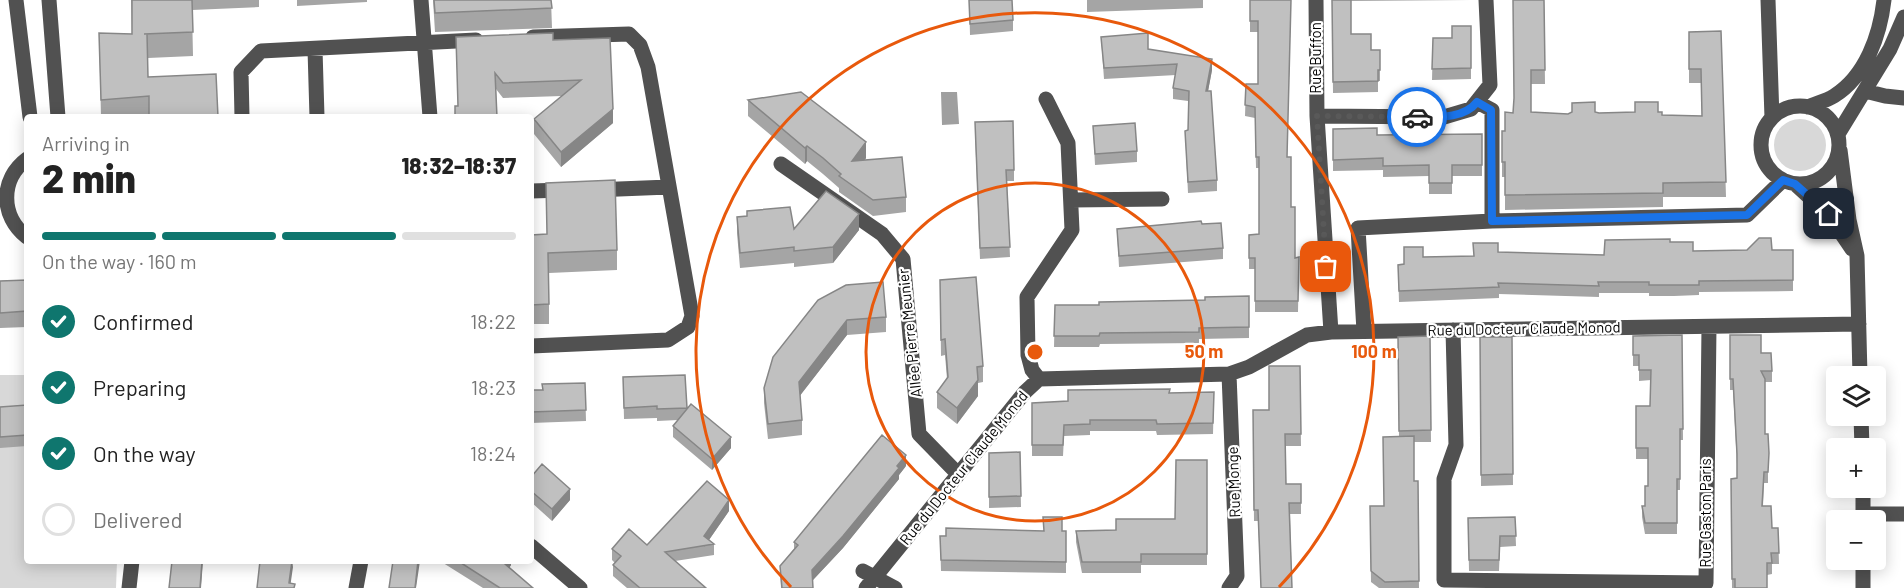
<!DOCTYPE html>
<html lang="en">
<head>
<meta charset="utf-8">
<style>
	:root { --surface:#fff; --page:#f2f2f2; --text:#222; --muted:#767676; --line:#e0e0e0; --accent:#0f766e }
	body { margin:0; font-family:Barlow,sans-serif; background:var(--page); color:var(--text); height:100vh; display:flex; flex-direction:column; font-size:22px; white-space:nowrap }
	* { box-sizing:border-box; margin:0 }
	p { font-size:20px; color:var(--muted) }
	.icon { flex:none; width:33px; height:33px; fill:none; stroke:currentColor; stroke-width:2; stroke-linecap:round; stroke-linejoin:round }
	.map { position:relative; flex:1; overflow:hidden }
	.sheet { position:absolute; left:24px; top:114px; width:510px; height:450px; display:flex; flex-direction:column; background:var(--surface); border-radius:6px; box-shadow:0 3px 15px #0003 }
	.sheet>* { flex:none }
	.fabs { position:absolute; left:1826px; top:366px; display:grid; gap:12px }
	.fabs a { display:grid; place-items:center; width:60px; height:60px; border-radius:6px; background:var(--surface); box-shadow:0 3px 15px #0003; font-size:30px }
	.pin { position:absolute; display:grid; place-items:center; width:51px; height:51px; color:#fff; margin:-26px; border-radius:12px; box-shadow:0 3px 9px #0006 }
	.courier { position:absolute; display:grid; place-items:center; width:60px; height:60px; margin:-30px; border:4px solid #1a73e8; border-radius:50%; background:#fff; color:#222; box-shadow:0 2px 8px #0007 }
	.head em { font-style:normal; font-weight:800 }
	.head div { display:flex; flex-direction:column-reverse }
	.head { display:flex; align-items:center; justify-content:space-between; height:102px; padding:0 18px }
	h1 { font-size:39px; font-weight:800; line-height:45px }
	.bar { display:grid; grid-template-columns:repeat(4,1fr); gap:9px 6px; align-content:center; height:72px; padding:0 18px }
	.bar i { height:8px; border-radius:4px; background:var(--line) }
	.bar .active { background:var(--accent) }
	.bar p { grid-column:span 4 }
	ol { padding:0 18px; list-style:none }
	li { display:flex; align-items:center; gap:18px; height:66px }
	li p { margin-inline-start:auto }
	li .icon { padding:6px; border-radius:50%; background:var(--accent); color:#fff; stroke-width:4 }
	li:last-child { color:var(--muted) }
	li i { width:33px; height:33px; border:3px solid var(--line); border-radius:50% }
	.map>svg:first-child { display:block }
</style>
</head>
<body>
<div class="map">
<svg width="1904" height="588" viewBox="0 0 1904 588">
	<rect width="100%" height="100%" fill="#fff"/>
	<!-- green -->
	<path fill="#d8d8d8" d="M1774 145a26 26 0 1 1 52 0a26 26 0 1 1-52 0Z
		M0,375H27V561H117L116,588H0Z"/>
	<!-- water -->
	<path fill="#9f9f9f" d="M941,92H957L959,124L942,125Z"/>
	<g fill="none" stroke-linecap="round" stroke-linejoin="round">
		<!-- minor -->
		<path stroke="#515151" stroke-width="15" d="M16,0L30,117
			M49,0L58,117
			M421,0L430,117
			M1316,0L1317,116L1331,332
			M1768,0L1772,118
			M315,49L317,117
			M1865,91L1885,96L1904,98
			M1477,102L1492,110V221
			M1761 145a39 39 0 1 1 78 0a39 39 0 1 1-78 0Z
			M1808,107C1817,103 1826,101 1834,96C1866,76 1880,35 1884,0
			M1317,116L1444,117L1471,109L1490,85L1486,0
			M242,117L241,72L261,51L476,40
			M1838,134L1890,49L1904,17
			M1840,150L1849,220L1857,256L1860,376
			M27,159C0,179 0,216 27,237
			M781,164L882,234L903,259L919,434L958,474
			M1795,184L1829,215L1852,249
			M594,190L669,187
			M531,191L564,190
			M1071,200L1162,199
			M1453,330L1456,445L1444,479V580L1706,583L1709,327
			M1364,331L1358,228L1492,221L1747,215L1783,180
			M531,346L668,340L688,327L692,316L648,67L640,45L629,34L533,37
			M1229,374L1237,576L1229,588
			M1039,379L1032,370L1028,355L1027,297L1072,230L1068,143L1046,99
			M1861,416L1862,448
			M1863,488V520
			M1863,514H1904
			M531,546L580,588
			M863,571L895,588
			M129,588L132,561
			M356,588L361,561
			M866,588L1025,392L1039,379L1229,374L1249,367L1307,335L1331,332L1859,324
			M1863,588V560"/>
	</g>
	<!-- wall -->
	<path fill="#a5a5a5" d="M131,0H259V7L192,10L193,56L148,58V77L218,117H101L99,33L132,34Z
		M297,0H367V2L297,6Z
		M433,0H551L552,28L435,32Z
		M969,0L1013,20V31L970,35Z
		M1087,0H1203V8L1087,12Z
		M1250,0H1291L1287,157L1295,258L1299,257L1298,312H1255V269H1249V235L1259,234V168H1256L1255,118L1245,116L1246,84H1258V32H1250Z
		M1332,0H1470L1351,1V34L1371,50H1380V81H1378V92L1333,93Z
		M1544,0L1545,84H1531V112L1568,114L1595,112L1599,113L1658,112L1662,115L1702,116L1701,83H1689V32L1721,31L1726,197H1663V207L1505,210V177H1502V131H1505L1513,113Z
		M1471,26V79L1432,80L1433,38H1452Z
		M456,37L553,40L613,123L561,167L534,134V119L562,96L503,98L496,89L497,117L458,106Z
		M1101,37L1148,49L1212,70L1208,91L1217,180V191L1188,193L1185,131L1188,130V101L1173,99V88L1176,75L1104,79Z
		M748,100L866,158L865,160L906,197V212L873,216L839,192V188L823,174L807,161L805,164L748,116Z
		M1093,126L1137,151V162L1095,165Z
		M1333,129L1377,135L1482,134V176H1452V194H1429V176L1383,177V170L1333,171Z
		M975,133L1014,170V181H1007L1010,257L980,259Z
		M737,217L794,229L859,230L833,263L794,267V263L740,268L737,233Z
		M1202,224L1223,248V259L1119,267L1117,229Z
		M531,235L617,250V270L549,273V324H531Z
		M1670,242L1693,251L1793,250V291L1699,292V295L1674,296H1649V293H1599V297L1499,294V298L1399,302L1398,265L1404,264L1423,257L1473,256L1498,252L1604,255Z
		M27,280V327L0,328V281Z
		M940,280L983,366V382L978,383V396L957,424L937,408V392L947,379L945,355L941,356Z
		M1249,296V338L1199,339V343L1100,344L1099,347H1054L1055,305H1099L1205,300Z
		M818,300L886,317V332L847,335L800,395L802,420V435L768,439L764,403V388Z
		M1682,335L1683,440H1680V490H1677V534H1645L1642,517V506H1645L1648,486V459H1636V406H1650L1651,380L1639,381V366H1633V336Z
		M1730,335L1761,353L1772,371V382H1765V434H1768V483H1764L1763,506L1772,528H1778L1779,564H1772V574L1767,575V588H1732L1731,479L1737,478V465L1733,390H1730Z
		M1430,336L1431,442H1414V481H1418L1419,588H1379L1371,582L1370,506H1384L1399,437L1398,337Z
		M1480,337H1512L1513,485L1481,486Z
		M1300,366L1301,446H1285L1286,484H1301V514H1290L1292,588H1261L1258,521H1254L1253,410H1269Z
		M685,375L687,410L731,448L712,470L673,437V426L678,420L657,421V418L624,419L623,377Z
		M585,383L586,421L531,423V390H542Z
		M1214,392L1213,434L1157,435L1156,431H1090V435L1064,436L1063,456H1032V403L1068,401L1169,393Z
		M27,405V446L0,448V407Z
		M1020,452L1021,507L989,508V453Z
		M1207,460V565H1141V573H1082L1076,542V531L1116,530L1175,519Z
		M906,466L899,475V479L843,548L813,580V588H781L780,566L794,549V542Z
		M531,477L570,500L552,521L531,502Z
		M729,511L709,540L714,544V555L675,561L706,588H627L613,576V565L615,563L612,560V549L647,545Z
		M1515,517L1516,546L1500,547L1499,571H1469L1468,518Z
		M1066,531V573L941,571L940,536Z
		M440,561H511V565L509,568L533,588H483Z"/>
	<!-- shaded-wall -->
	<path fill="#868686" d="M1212,59V70L1206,102V91Z
		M613,109V123L561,167V152Z
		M866,142V158L852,177V161Z
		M807,146V161L805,164V148Z
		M859,214V230L833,263V247Z
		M847,320V335L799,397V382Z
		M978,380V396L957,424V408Z
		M731,437V448L712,470V459Z
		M906,455V466L899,475V479L843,548L812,581V570Z
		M570,489V500L552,521V509Z
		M729,500V511L704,547V536Z
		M202,561H203L201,588H200Z
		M292,561L293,567L290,588L289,583Z
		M418,561H420L416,588H415Z
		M506,561H511V565L505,575V564Z"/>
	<!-- building -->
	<path fill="#c0c0c0" stroke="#868686" stroke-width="1.5" d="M132,0H192L193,32L144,34H147L148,77L216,74L218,117H149V96L101,100L99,33L132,34Z
		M434,0H551L552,8L435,13Z
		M969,0H1012L1013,20L970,24Z
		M1250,0H1291L1287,157H1291V207H1295V258L1299,257L1298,301H1255V258H1249V235L1259,234V157H1256L1255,107L1245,105L1246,84H1258V21H1250Z
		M1332,0H1351V34H1371V50H1380V70H1378V81L1333,82Z
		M1513,0H1544L1545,70H1531V112L1568,114L1572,112V103L1595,102V112L1599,113L1635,112V102H1658V112H1662V115L1702,116L1701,69H1689V32L1721,31L1726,182L1663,183V193L1505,195V162H1502V131H1505V112L1513,113L1514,98Z
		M1452,26H1471V68L1432,69L1433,38H1452Z
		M553,33V40L610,38L613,109L561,152L534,119L581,80L503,83L495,73L497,117H455V106H458L456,37Z
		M1148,33V49L1212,59L1206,91H1211L1217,180L1188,182L1185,131L1188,130L1189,91L1173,88L1177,64L1104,68L1101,37Z
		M801,92L866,142L852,161L902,157L906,197L873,200L839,176L841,174L823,158L807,146L805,148L748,100Z
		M1013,121L1014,170H1006L1010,247L980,248L975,122Z
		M1135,123L1137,151L1095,154L1093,126Z
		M1377,128V135L1482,134V165H1452V183H1429V165L1383,166V158L1333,160V129Z
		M615,180L617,250L548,253L549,304L531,305V235L547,234L546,183Z
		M826,191L859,214L833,247L794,251V247L740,253L737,217L747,216V211L790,207L794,229Z
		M1201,221L1202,224L1221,223L1223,248L1119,256L1117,229Z
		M1759,238H1771L1772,250H1793V280L1699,281V285H1649V282H1598L1599,286L1498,283L1499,287L1399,291L1398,265L1404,264V247H1423V257L1474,256L1473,243H1498V252L1604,255L1605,240L1670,239V242H1693V251L1747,250Z
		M976,277L983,366L977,367L978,380L957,408L937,392L948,377L945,339L941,340L940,280Z
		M27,280V311L0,313V281Z
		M883,282L886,317L847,320L799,382L802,420L768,424L764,388L773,357L818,300L846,285Z
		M1249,296V327L1199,328V332L1100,333L1099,336H1054L1055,305H1099V302L1205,300V297Z
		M1682,335L1683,429H1680V479H1677V523H1645L1642,506H1645V486H1648V448H1636V406H1650L1651,370H1639V355H1633V336Z
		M1730,335H1761V353H1771L1772,371H1761L1765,379V434H1768L1769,453L1768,472H1764L1762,506H1771L1772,528H1778L1779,553H1771L1772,563H1767V588H1735V579H1732L1731,479L1737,478V454L1733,379H1730Z
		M1430,336L1431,430L1399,431L1398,337Z
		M1480,337H1512L1513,474L1481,475Z
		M1269,366H1300L1301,434H1285L1286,484H1301V503H1289L1292,588H1261L1258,510H1254L1253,410H1269Z
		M685,375L687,408L657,409V406L624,408L623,377Z
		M585,383L586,410L531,412V390H543L542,384Z
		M1170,389L1169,393L1214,392L1213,423L1157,424L1156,420H1090V424L1064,425L1063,445H1032V403L1068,401V390Z
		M691,404L731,437L712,459L673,426Z
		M27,405V435L0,437V407Z
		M882,435L906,455L897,466L899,468L843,536L812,570L813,588H782L780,566L798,545L794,542Z
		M1414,436V481H1418L1419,581L1385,582L1371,571L1370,506H1384L1383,437Z
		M1020,452L1021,496L989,497V453Z
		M1176,460H1207V554H1141V562H1082L1076,531L1116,530V519H1175Z
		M542,464L570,489L552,509L531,491V477Z
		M707,481L729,500L704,536L714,544L665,552L706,588H640L613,565L621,556L612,549L629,529L647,545Z
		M1043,517H1062V531H1066V562L941,560L940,536H946V528L1044,531Z
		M1515,517L1516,536H1500L1499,560H1469L1468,518Z
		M172,561H202L200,588H169Z
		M260,561H292L289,583L295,584L294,588H257Z
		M393,561H418L415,588H389Z
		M458,561H506L505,564L533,588H500Z"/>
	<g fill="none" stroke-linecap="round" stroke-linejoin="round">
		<!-- done -->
		<path stroke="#595959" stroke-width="6" stroke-dasharray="0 10.8" d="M1326,267L1317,116L1417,117"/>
		<!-- route -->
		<path stroke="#1a73e8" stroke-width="8" d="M1417,117C1437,117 1464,119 1477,102L1491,110L1492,221L1747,215L1783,180L1795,184L1829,214"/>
	</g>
	<!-- distance rings -->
	<g fill="none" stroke="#e8590c" stroke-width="3">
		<circle cx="1035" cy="352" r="169"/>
		<path d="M791 587A339 339 0 1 1 1279 587"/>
	</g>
	<g text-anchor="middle" stroke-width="4.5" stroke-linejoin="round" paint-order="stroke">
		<!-- street labels -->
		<g font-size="15" fill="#000" stroke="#fff">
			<text transform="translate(1316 58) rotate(-90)" y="5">Rue Buffon</text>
			<text transform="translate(1524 329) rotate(-1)" y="5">Rue du Docteur Claude Monod</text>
			<text transform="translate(910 333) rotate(-96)" y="5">Allée Pierre Meunier</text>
			<text transform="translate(964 468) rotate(-51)" y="5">Rue du Docteur Claude Monod</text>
			<text transform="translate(1234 482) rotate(-92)" y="5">Rue Monge</text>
			<text transform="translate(1706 513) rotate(-90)" y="5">Rue Gaston Paris</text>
		</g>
	</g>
	<circle cx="1035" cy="352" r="9" fill="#e8590c" stroke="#fff" stroke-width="3"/>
	<g font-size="18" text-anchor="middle" font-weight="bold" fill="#e8590c" stroke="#fff" stroke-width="4.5" stroke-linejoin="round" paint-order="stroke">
		<text x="1204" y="358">50 m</text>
		<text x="1374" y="358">100 m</text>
	</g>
</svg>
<div class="fabs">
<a><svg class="icon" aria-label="layers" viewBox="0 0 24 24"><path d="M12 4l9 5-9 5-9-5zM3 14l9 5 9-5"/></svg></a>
<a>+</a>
<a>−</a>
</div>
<div class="pin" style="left:1326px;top:267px;background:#ea580c"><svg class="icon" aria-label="bag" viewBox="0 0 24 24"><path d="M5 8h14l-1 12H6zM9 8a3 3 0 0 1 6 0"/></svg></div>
<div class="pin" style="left:1829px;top:214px;background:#1f2937"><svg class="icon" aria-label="home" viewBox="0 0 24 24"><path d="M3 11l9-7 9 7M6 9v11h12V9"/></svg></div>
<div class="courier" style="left:1417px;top:117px"><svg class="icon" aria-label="car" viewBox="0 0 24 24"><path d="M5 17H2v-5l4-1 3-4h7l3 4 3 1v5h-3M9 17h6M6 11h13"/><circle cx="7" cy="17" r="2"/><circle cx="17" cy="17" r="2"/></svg></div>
<section class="sheet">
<div class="head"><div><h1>2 min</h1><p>Arriving in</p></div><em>18:32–18:37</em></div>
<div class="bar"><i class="active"></i><i class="active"></i><i class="active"></i><i></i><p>On the way · 160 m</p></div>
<ol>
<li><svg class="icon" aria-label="check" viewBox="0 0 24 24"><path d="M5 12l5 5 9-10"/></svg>Confirmed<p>18:22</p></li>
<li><svg class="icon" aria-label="check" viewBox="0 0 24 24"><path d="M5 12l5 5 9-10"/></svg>Preparing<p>18:23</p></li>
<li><svg class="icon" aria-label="check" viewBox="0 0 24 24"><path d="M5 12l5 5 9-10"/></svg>On the way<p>18:24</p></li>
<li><i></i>Delivered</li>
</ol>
</section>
</div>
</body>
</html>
